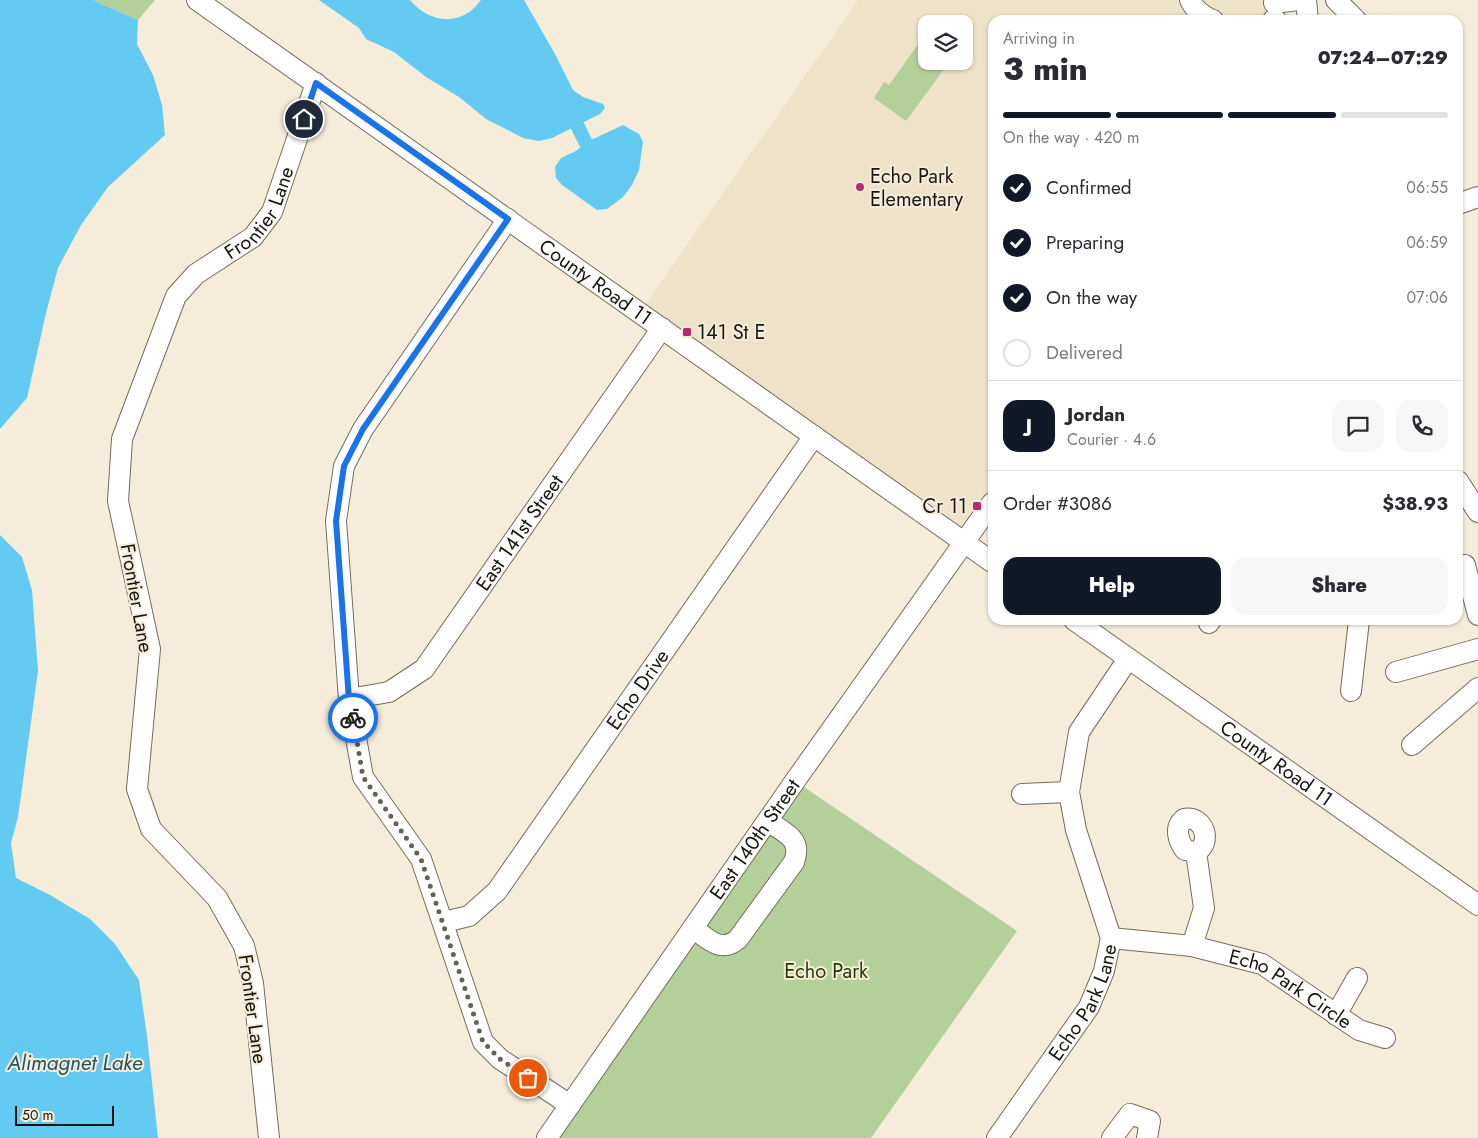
<!DOCTYPE html>
<html lang="en">
<head>
<meta charset="utf-8">
<style>
	:root { --surface:#fff; --page:#f7f7f7; --text:#2b2b33; --muted:#7c7c81; --line:#e1e1e2; --accent:#111827 }
	body { margin:0; font-family:Jost,sans-serif; background:var(--page); color:var(--text); height:100vh; display:flex; flex-direction:column; font-size:19px; white-space:nowrap }
	* { box-sizing:border-box; margin:0 }
	p { font-size:16px; color:var(--muted) }
	.icon { flex:none; width:28px; height:28px; fill:none; stroke:currentColor; stroke-width:2; stroke-linecap:round; stroke-linejoin:round }
	.map { position:relative; flex:1; overflow:hidden }
	.sheet { position:absolute; left:988px; top:15px; width:475px; height:610px; display:flex; flex-direction:column; background:var(--surface); border-radius:15px; box-shadow:0 1px 4px #0004 }
	.sheet>* { flex:none }
	.fabs { position:absolute; left:918px; top:15px; display:grid; gap:10px }
	.fabs a { display:grid; place-items:center; width:55px; height:55px; border-radius:10px; background:var(--surface); box-shadow:0 1px 4px #0004; font-size:25px }
	.scale { position:absolute; left:15px; bottom:12px; width:99px; box-sizing:border-box; padding-left:5px; border:2px solid #191610; border-top:0; font-size:14px; line-height:18px; white-space:nowrap; color:#191610; -webkit-text-stroke:4px #f5edda; paint-order:stroke }
	.pin { position:absolute; display:grid; place-items:center; width:42px; height:42px; color:#fff; margin:-21px; border:2px solid #fff; border-radius:50%; box-shadow:0 1px 5px #0007 }
	.courier { position:absolute; display:grid; place-items:center; width:50px; height:50px; margin:-25px; border:4px solid #1a73e8; border-radius:50%; background:#fff; color:#222; box-shadow:0 1px 6px #0007 }
	.summary em { font-style:normal; font-weight:800 }
	.summary div { display:flex; flex-direction:column-reverse }
	.summary { display:flex; align-items:center; justify-content:space-between; height:85px; padding:0 15px }
	h1 { font-size:32px; font-weight:800; line-height:38px }
	.bar { display:grid; grid-template-columns:repeat(4,1fr); gap:8px 5px; align-content:center; height:60px; padding:0 15px }
	.bar i { height:6px; border-radius:4px; background:var(--line) }
	.bar .current { background:var(--accent) }
	.bar p { grid-column:span 4 }
	.line { display:flex; align-items:center; gap:12px; padding:0 15px; border-top:1px solid var(--line) }
	.line div { flex:1 }
	.round { display:grid; place-items:center; flex:none; width:52px; height:52px; border-radius:15px; background:var(--page) }
	ol { padding:0 15px; list-style:none }
	li { display:flex; align-items:center; gap:15px; height:55px }
	li p { margin-inline-start:auto }
	li .icon { padding:5px; border-radius:50%; background:var(--accent); color:#fff; stroke-width:4 }
	li:last-child { color:var(--muted) }
	li i { width:28px; height:28px; border:2px solid var(--line); border-radius:50% }
	.primary-button { display:flex; gap:10px; margin-top:auto; padding:10px 15px }
	.primary-button a { flex:1; height:58px; border-radius:15px; background:var(--accent); color:#fff; font-size:20px; font-weight:800; line-height:58px; text-align:center }
	.primary-button a+a { background:var(--page); color:var(--text) }
	.map>svg:first-child { display:block }
</style>
</head>
<body>
<div class="map">
<svg width="1478" height="1138" viewBox="0 0 1478 1138">
	<rect width="100%" height="100%" fill="#f5edda"/>
	<!-- built -->
	<path fill="#eee2c8" fill-rule="evenodd" d="M858,0H1274L1276,20H992V503L965,543L640,312ZM926,24H964V61H926Z"/>
	<!-- green -->
	<path fill="#b4d09a" d="M93,0H155L138,20Z
		M926,33V61H950L906,121L874,98L884,82L889,85Z
		M795,781L1017,931L871,1138H547Z"/>
	<!-- water -->
	<path fill="#63cbf1" d="M0,0H93L138,20L137,44L153,75L162,105L165,135L108,187L81,225L58,268L46,313L27,398L0,429Z
		M319,0H410C430,24 462,27 481,0H524L555,54L573,90L583,97L603,104L605,108L600,114L552,138L539,141L523,138L486,119L459,97L426,77L394,52L366,39L359,28Z
		M623,125L639,134L643,142L639,170L632,185L623,197L607,209L597,210L562,185L556,178L555,167L561,158L574,152L591,140Z
		M0,535L22,557L32,590L38,671L18,817L11,843L16,878L50,895L90,919L115,944L139,980L147,1036L158,1138H0Z"/>
	<g fill="none" stroke-linecap="round" stroke-linejoin="round">
		<!-- canal -->
		<path stroke="#63cbf1" stroke-width="14" d="M577,125L586,143"/>
		<!-- minor casing -->
		<g stroke="#756d5c" stroke-width="22">
			<g id="minor">
				<path id="s1" d="M197,0L992,562"/>
				<path d="M1190,0C1195,10 1202,16 1213,20"/>
				<path d="M1306,0L1308,20"/>
				<path d="M1336,0L1356,20"/>
				<path d="M1274,3L1298,0"/>
				<path d="M1273,20H1276"/>
				<path d="M1458,204L1478,197"/>
				<path d="M508,219L363,429L344,466L336,521L349,699L363,777L421,859L483,1042L500,1059L570,1105"/>
				<path d="M1458,481L1478,512"/>
				<path d="M1465,565L1478,615"/>
				<path id="s2" d="M1074,620L1478,905"/>
				<path d="M1209,623L1211,620"/>
				<path d="M1396,672L1478,649"/>
				<path d="M1351,691L1359,620"/>
				<path id="s3" d="M349,699L389,692L424,669L662,328"/>
				<path d="M1412,745L1478,688"/>
				<path d="M1022,794L1069,792"/>
				<path id="s4" d="M444,922L469,916L497,891L814,436"/>
				<path d="M693,928C708,939 721,954 738,939L794,862C803,838 784,833 768,821"/>
				<path id="s5" d="M1111,938L1192,946L1262,964L1359,1030L1385,1038"/>
				<path d="M1192,946L1204,908L1196,852C1213,843 1204,815 1184,819C1174,827 1178,841 1185,850L1196,852"/>
				<path d="M1336,1015L1357,978"/>
				<path id="s6" d="M269,1138L253,983L244,946L217,898L151,829L137,789L150,649L118,501L122,439L176,296L196,274L253,237L272,212L316,83"/>
				<path id="s7" d="M547,1138L795,781L992,503"/>
				<path id="s8" d="M997,1138L1089,1007L1104,971L1111,938L1076,830L1069,792L1079,732L1128,659"/>
				<path d="M1112,1138L1130,1114L1150,1121L1147,1138"/>
			</g>
		</g>
		<!-- minor -->
		<use href="#minor" stroke="#fff" stroke-width="20"/>
	</g>
	<g fill="none" stroke-linecap="round" stroke-linejoin="round">
		<!-- done -->
		<path stroke="#666157" stroke-width="5" stroke-dasharray="0 9" d="M353,718L363,777L421,859L483,1042L500,1059L528,1078"/>
		<!-- route -->
		<path stroke="#1a73e8" stroke-width="6" d="M304,119L316,83L508,219L363,429L344,466L336,521L349,700L353,718"/>
	</g>
	<!-- markers -->
	<g fill="#b62c6a" stroke="#f5edda" stroke-width="2">
		<circle cx="860" cy="187" r="5"/>
		<rect x="682" y="327" width="10" height="10" rx="2.5"/>
		<rect x="972" y="501" width="10" height="10" rx="2.5"/>
	</g>
	<g text-anchor="middle" stroke-width="4" stroke-linejoin="round" paint-order="stroke">
		<!-- poi labels -->
		<g font-size="20" fill="#191610" stroke="#f5edda" text-anchor="start">
			<text x="870" y="183">Echo Park<tspan x="870" dy="23">Elementary</tspan></text>
			<text x="697" y="339">141 St E</text>
			<text x="967" y="513" text-anchor="end">Cr 11</text>
		</g>
		<!-- street labels -->
		<g font-size="20" fill="#191610" stroke="#f5edda">
			<text dy="7" stroke="none"><textPath href="#s6" startOffset="1015">Frontier Lane</textPath></text>
			<text dy="7" stroke="none"><textPath href="#s1" startOffset="488">County Road 11</textPath></text>
			<text dy="7" stroke="none"><textPath href="#s3" startOffset="249">East 141st Street</textPath></text>
			<text transform="translate(137 598) rotate(80)" y="7">Frontier Lane</text>
			<text dy="7" stroke="none"><textPath href="#s4" startOffset="309">Echo Drive</textPath></text>
			<text dy="7" stroke="none"><textPath href="#s2" startOffset="248">County Road 11</textPath></text>
			<text dy="7" stroke="none"><textPath href="#s7" startOffset="364">East 140th Street</textPath></text>
			<text dy="7" stroke="none"><textPath href="#s5" startOffset="190">Echo Park Circle</textPath></text>
			<text dy="7" stroke="none"><textPath href="#s8" startOffset="162">Echo Park Lane</textPath></text>
			<text transform="translate(253 1009) rotate(82)" y="7">Frontier Lane</text>
		</g>
		<!-- park labels -->
		<g font-size="20" fill="#243b03" stroke="#f5edda">
			<text x="826" y="978">Echo Park</text>
		</g>
		<!-- water labels -->
		<g font-size="21" font-style="italic" fill="#255262" stroke="#f5edda">
			<text x="75" y="1070">Alimagnet Lake</text>
		</g>
	</g>
</svg>
<div class="fabs">
<a><svg class="icon" aria-label="layers" viewBox="0 0 24 24"><path d="M12 4l9 5-9 5-9-5zM3 14l9 5 9-5"/></svg></a>
</div>
<div class="scale">50 m</div>
<div class="pin" style="left:528px;top:1078px;background:#ea580c"><svg class="icon" aria-label="bag" viewBox="0 0 24 24"><path d="M5 8h14l-1 12H6zM9 8a3 3 0 0 1 6 0"/></svg></div>
<div class="pin" style="left:304px;top:119px;background:#1f2937"><svg class="icon" aria-label="home" viewBox="0 0 24 24"><path d="M3 11l9-7 9 7M6 9v11h12V9"/></svg></div>
<div class="courier" style="left:353px;top:718px"><svg class="icon" aria-label="bike" viewBox="0 0 24 24"><circle cx="6" cy="16" r="4"/><circle cx="18" cy="16" r="4"/><path d="M6 16l4-8h5l3 8M10 8l3 8H6M13 5h3"/></svg></div>
<section class="sheet">
<div class="summary"><div><h1>3 min</h1><p>Arriving in</p></div><em>07:24–07:29</em></div>
<div class="bar"><i class="current"></i><i class="current"></i><i class="current"></i><i></i><p>On the way · 420 m</p></div>
<ol>
<li><svg class="icon" aria-label="check" viewBox="0 0 24 24"><path d="M5 12l5 5 9-10"/></svg>Confirmed<p>06:55</p></li>
<li><svg class="icon" aria-label="check" viewBox="0 0 24 24"><path d="M5 12l5 5 9-10"/></svg>Preparing<p>06:59</p></li>
<li><svg class="icon" aria-label="check" viewBox="0 0 24 24"><path d="M5 12l5 5 9-10"/></svg>On the way<p>07:06</p></li>
<li><i></i>Delivered</li>
</ol>
<div class="line" style="height:90px"><b class="round" style="background:var(--accent);color:#fff">J</b><div><b>Jordan</b><p>Courier · 4.6</p></div><a class="round"><svg class="icon" aria-label="chat" viewBox="0 0 24 24"><path d="M4 5h16v11H9l-5 4z"/></svg></a><a class="round"><svg class="icon" aria-label="phone" viewBox="0 0 24 24"><path d="M5 4h4l2 5-3 2q2 4 5 5l2-3 5 2v4C11 20 4 13 5 4z"/></svg></a></div>
<div class="line" style="height:65px"><div>Order #3086</div><b>$38.93</b></div>
<div class="primary-button"><a>Help</a><a>Share</a></div>
</section>
</div>
</body>
</html>
